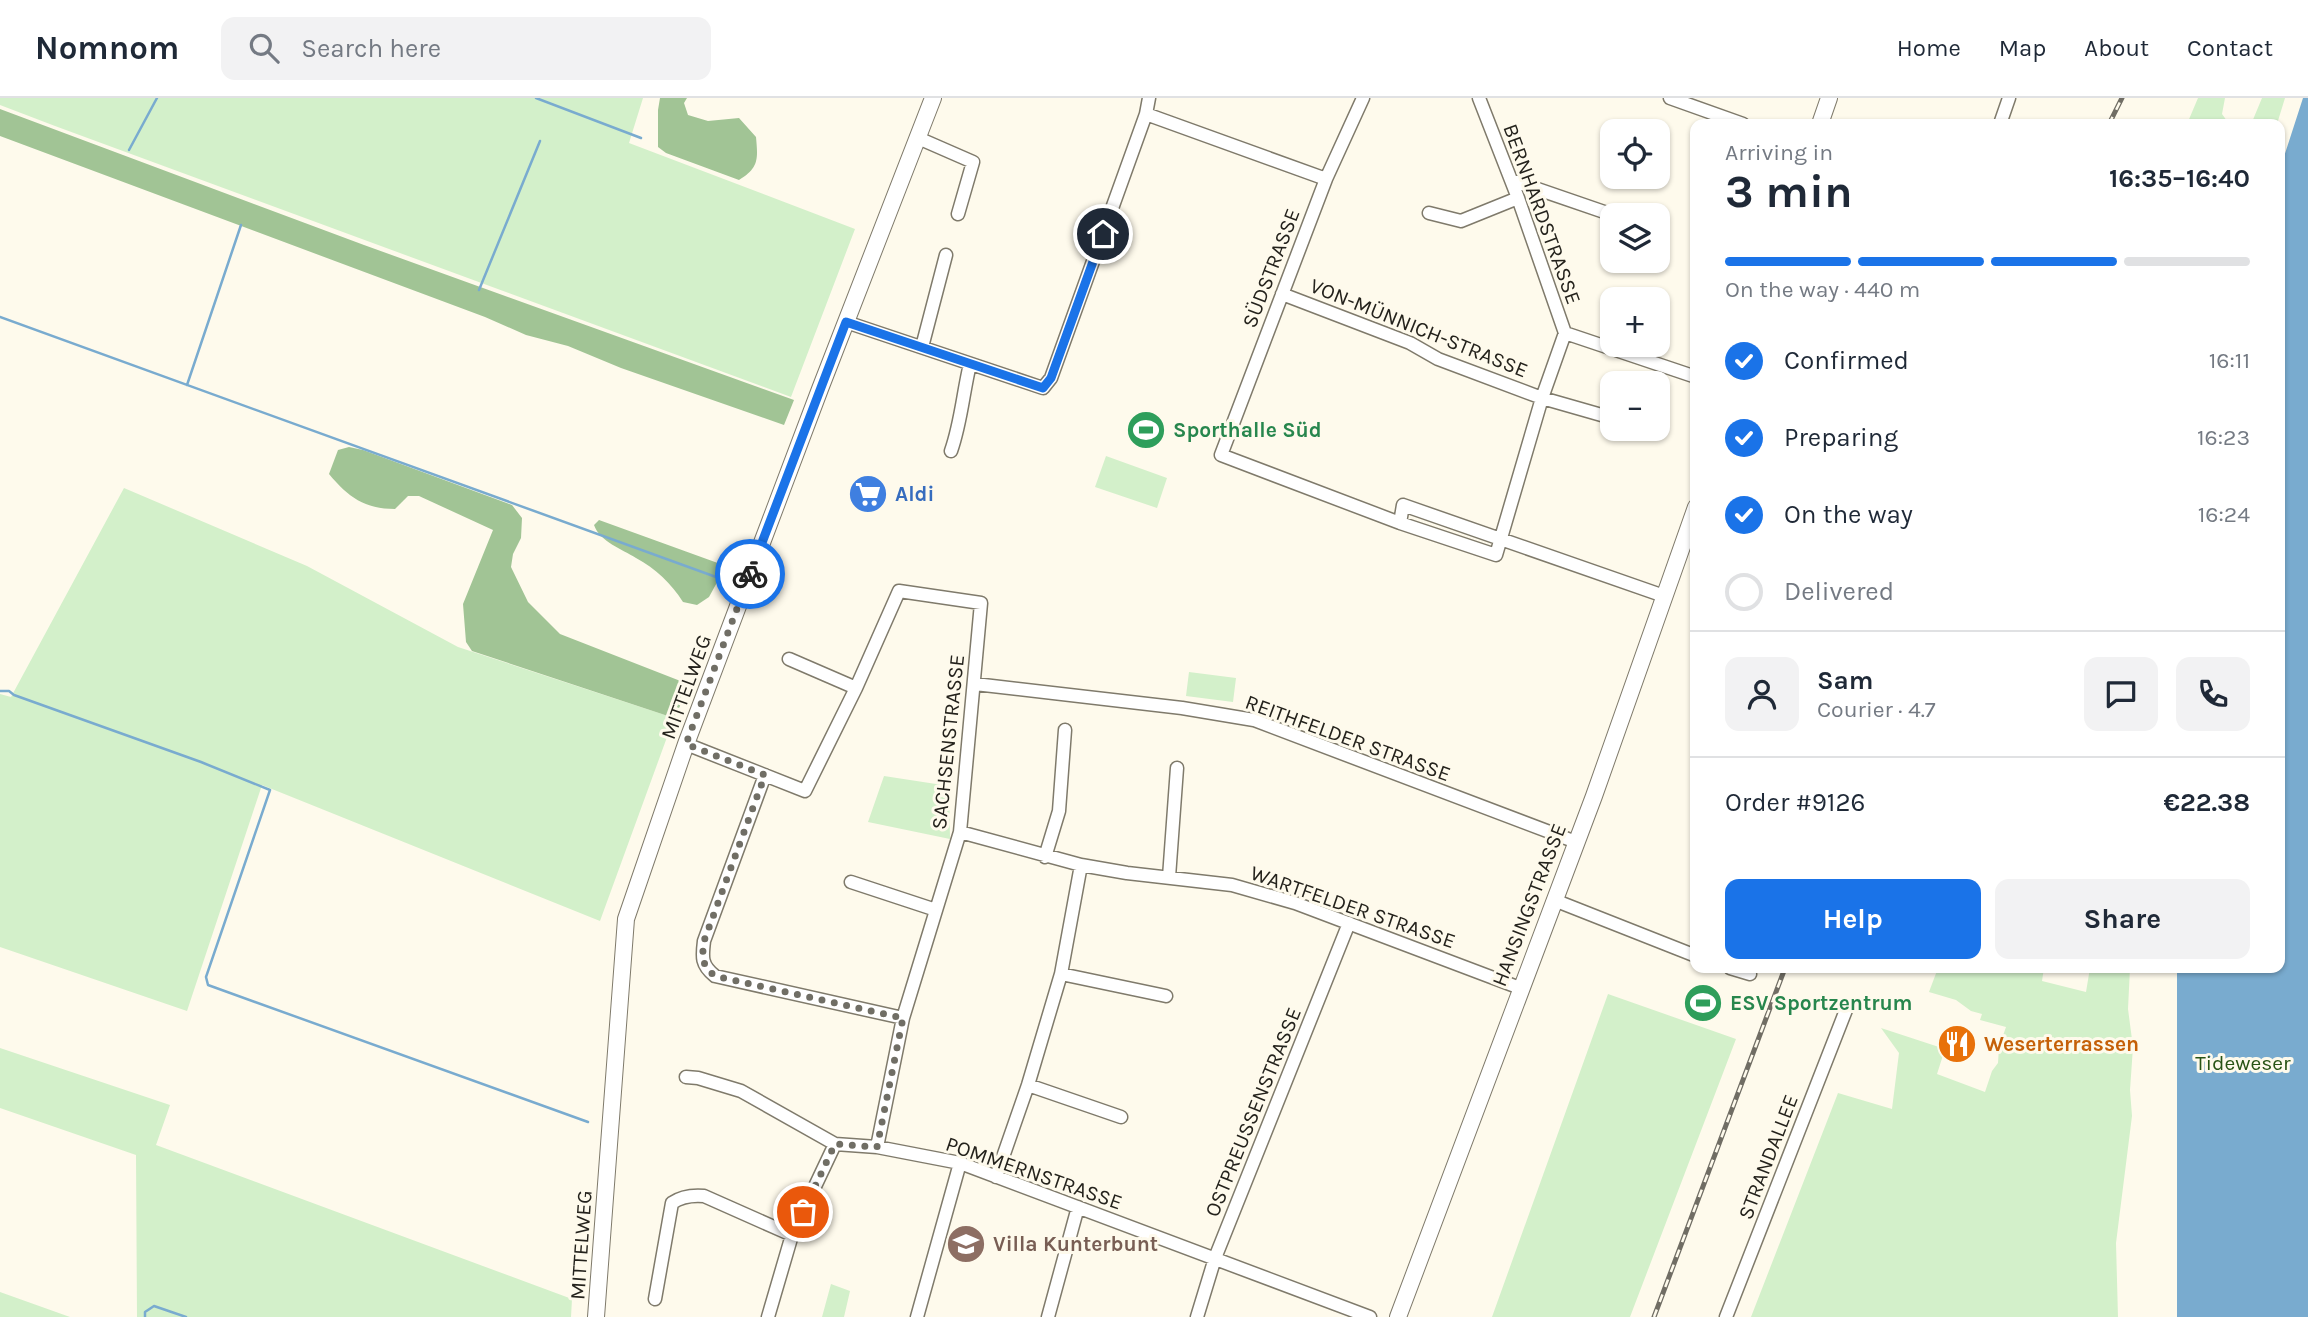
<!DOCTYPE html>
<html lang="en">
<head>
<meta charset="utf-8">
<style>
	:root { --surface:#fff; --page:#f2f2f3; --text:#1f2937; --muted:#747a83; --line:#e0e1e3; --accent:#1a73e8 }
	body { margin:0; font-family:Karla,sans-serif; background:var(--page); color:var(--text); height:100vh; display:flex; flex-direction:column; font-size:26px; white-space:nowrap }
	* { box-sizing:border-box; margin:0 }
	p { font-size:23px; color:var(--muted) }
	.icon { flex:none; width:38px; height:38px; fill:none; stroke:currentColor; stroke-width:2; stroke-linecap:round; stroke-linejoin:round }
	.map { position:relative; flex:1; overflow:hidden }
	.panel { position:absolute; left:1690px; top:21px; width:595px; height:854px; display:flex; flex-direction:column; background:var(--surface); border-radius:14px; box-shadow:0 2px 5px #0004 }
	.panel>* { flex:none }
	.buttons { position:absolute; left:1600px; top:21px; display:grid; gap:14px }
	.buttons a { display:grid; place-items:center; width:70px; height:70px; border-radius:14px; background:var(--surface); box-shadow:0 2px 5px #0004; font-size:35px }
	.pin { position:absolute; display:grid; place-items:center; width:60px; height:60px; color:#fff; margin:-30px; border:4px solid #fff; border-radius:50%; box-shadow:0 2px 7px #0007 }
	.courier { position:absolute; display:grid; place-items:center; width:70px; height:70px; margin:-35px; border:5px solid #1a73e8; border-radius:50%; background:#fff; color:#222; box-shadow:0 2px 9px #0007 }
	.headline em { font-style:normal; font-weight:700 }
	.headline div { display:flex; flex-direction:column-reverse }
	.headline { display:flex; align-items:center; justify-content:space-between; height:119px; padding:0 35px }
	h1 { font-size:46px; font-weight:700; line-height:52px }
	.bar { display:grid; grid-template-columns:repeat(4,1fr); gap:10px 7px; align-content:center; height:84px; padding:0 35px }
	.bar i { height:9px; border-radius:5px; background:var(--line) }
	.bar .on { background:var(--accent) }
	.bar p { grid-column:span 4 }
	.line { display:flex; align-items:center; gap:18px; padding:0 35px; border-top:2px solid var(--line) }
	.line div { flex:1 }
	.round { display:grid; place-items:center; flex:none; width:74px; height:74px; border-radius:14px; background:var(--page) }
	ol { padding:0 35px; list-style:none }
	li { display:flex; align-items:center; gap:21px; height:77px }
	li p { margin-inline-start:auto }
	li .icon { padding:7px; border-radius:50%; background:var(--accent); color:#fff; stroke-width:4 }
	li:last-child { color:var(--muted) }
	li i { width:38px; height:38px; border:4px solid var(--line); border-radius:50% }
	.cta { display:flex; gap:14px; margin-top:auto; padding:14px 35px }
	.cta a { flex:1; height:80px; border-radius:14px; background:var(--accent); color:#fff; font-size:28px; font-weight:700; line-height:80px; text-align:center }
	.cta a+a { background:var(--page); color:var(--text) }
	header { display:flex; align-items:center; gap:42px; box-sizing:border-box; height:98px; padding:0 35px; background:var(--surface); border-bottom:2px solid var(--line) }
	header strong { font-size:33px }
	nav { display:flex; gap:38px; margin-inline-start:auto; font-size:24px }
	.search { width:490px; height:63px; background:var(--page); display:flex; align-items:center; gap:18px; box-sizing:border-box; padding:0 24px; border-radius:14px; color:var(--muted); font-size:26px }
	.map>svg:first-child { display:block }
</style>
</head>
<body>
<header>
<strong>Nomnom</strong>
<div class="search"><svg class="icon" aria-label="search" viewBox="0 0 24 24"><circle cx="10" cy="10" r="6"/><path d="M15 15l6 6"/></svg>Search here</div>
<nav><a>Home</a><a>Map</a><a>About</a><a>Contact</a></nav>
</header>
<div class="map">
<svg width="2308" height="1219" viewBox="0 0 2308 1219">
	<rect width="100%" height="100%" fill="#fefaec"/>
	<!-- green -->
	<path fill="#d3f0ca" d="M0,0H643L629,45L855,131L791,299L55,28L0,7Z
		M2198,0H2225L2222,16L2227,23L2236,21L2244,26L2252,24L2262,0H2285L2277,26H2187Z
		M1106,358L1167,380L1157,410L1095,389Z
		M124,390L307,468L458,549L674,620L600,823L262,687L187,913L0,849V596L11,599Z
		M1189,574L1236,580L1233,604L1186,598Z
		M884,678L949,688L950,741L868,724Z
		M1938,870H2044L2042,883L2086,894L2090,870H2130L2128,911L2133,949L2130,992L2132,1018L2116,1145L2118,1219H1751L1838,995L1892,1011L1899,955L1881,930L1945,951L1937,976L1985,994L1992,973L1998,965L1999,949L2006,929L1980,922L1982,916L1971,913L1956,902L1929,894Z
		M1608,896L1736,941L1630,1219H1492Z
		M0,950L170,1007L156,1047L572,1201L571,1219H137L136,1057L0,1010Z
		M831,1186L850,1193L844,1219H822Z
		M0,1194L70,1219H0Z"/>
	<!-- forest -->
	<path fill="#a1c495" d="M660,0H687L684,5L688,17L708,23L739,20L756,39C758,61 759,70 739,82L666,55L658,49V12Z
		M0,11L364,147L794,302L784,327L621,270L568,248L526,237L485,219L0,38Z
		M349,349L363,352L512,407L522,420L521,440L513,456L511,469L528,504L560,536L683,584L680,608L674,620L472,553L466,544L463,506L493,432L419,398H408L395,411C365,411 348,399 329,376L338,352Z
		M599,422L726,468L709,499L697,507L683,504C671,485 656,471 636,460C622,451 600,444 594,427Z"/>
	<!-- water -->
	<path fill="#79abcf" d="M2303,0H2308V1219H2177V870H2280V71Z"/>
	<g fill="none" stroke-linecap="round" stroke-linejoin="round">
		<!-- stream -->
		<path stroke="#79abcf" stroke-width="2.5" d="M536,0L641,40
			M129,52L157,0
			M479,192L540,43
			M0,219L727,483
			M187,287L241,127
			M0,593H9L14,597L201,664L270,692L206,879L208,887L588,1024
			M145,1219V1214L154,1208L186,1219"/>
		<!-- street casing -->
		<g stroke="#7f7a6b" stroke-width="15">
			<path id="street" d="M1363,0L1326,81L1221,357L1400,425L1496,457L1542,300L1565,235
				M1479,0L1518,100L1565,235L1696,279
				M1670,0L1743,26
				M1146,16L1326,81
				M2000,26L2009,0
				M918,40L973,64L958,116
				M1511,82L1613,117
				M1429,115L1461,123L1518,100
				M1657,132L1662,134
				M1282,196L1410,245L1438,261L1542,300L1612,320
				M846,224L1043,290L1051,280L1146,16L1149,0
				M922,249L946,157
				M951,353C961,325 963,295 970,266
				M1400,425L1403,407L1664,498
				M789,561L856,590
				M975,586L1182,610L1254,622L1576,744
				M686,646L805,693L856,590L899,493L981,505L960,734L903,920L877,1049
				M765,677L704,843C702,859 701,867 715,878L903,920
				M960,734L1081,767L1127,775L1232,787L1295,805L1520,890
				M1045,759L1059,713L1065,632
				M1169,779L1177,670
				M851,784L936,812
				M1554,802L1696,858
				M1730,870L1750,876
				M1061,876L1166,898
				M686,979L698,980L741,993L835,1046L877,1049L960,1065L1370,1219
				M1028,987L1121,1019
				M996,1079L1028,987L1061,876L1081,767
				M655,1201L672,1105C682,1098 692,1097 704,1098L792,1137
				M768,1219L792,1137L835,1046
				M917,1219L960,1065
				M1048,1219L1078,1109
				M1197,1219L1215,1160L1349,825
				M1726,1219L1846,912"/>
		</g>
		<!-- secondary casing -->
		<g stroke="#7f7a6b" stroke-width="18">
			<path id="secondary" d="M1820,26L1829,0
				M596,1219L626,821L686,646L820,291L933,0
				M1398,1219L1594,698L1696,409"/>
		</g>
		<!-- street -->
		<use href="#street" stroke="#fff" stroke-width="12"/>
		<!-- secondary -->
		<use href="#secondary" stroke="#fff" stroke-width="16"/>
		<!-- rail casing -->
		<g stroke="#706d64" stroke-width="5">
			<path id="rail" d="M2109,26L2122,0
				M1654,1219L1785,870"/>
		</g>
		<!-- rail -->
		<use href="#rail" stroke="#fefaec" stroke-width="2.5" stroke-dasharray="8" stroke-linecap="butt"/>
	</g>
	<g fill="none" stroke-linecap="round" stroke-linejoin="round">
		<!-- done -->
		<path stroke="#706e65" stroke-width="7" stroke-dasharray="0 12.6" d="M750,476L686,646L765,677L704,843C702,859 701,867 715,878L903,920L877,1049L835,1046L803,1114"/>
		<!-- route -->
		<path stroke="#1a73e8" stroke-width="9" d="M750,476L846,224L1043,290L1051,280L1103,136"/>
	</g>
	<!-- icons -->
	<defs>
		<g id="stadium-disc" transform="scale(2.0125)"><circle r="9.5" fill="#2e9e5b" stroke="#fefaec"/><path d="M0-5a6.5 5 0 1 0 0 10a6.5 5 0 1 0 0-10ZM-3.5-1.8h7v3.6h-7Z" fill="#fff"/></g>
		<g id="supermarket-disc" transform="scale(2.0125)"><circle r="9.5" fill="#3f7fe0" stroke="#fefaec"/><path d="M-6-5.5h2.5l.6 2H6L4.5 2H-2.5L-4.4-4H-6ZM-1.5 3.2a1.3 1.3 0 1 0 .1 0ZM3 3.2a1.3 1.3 0 1 0 .1 0Z" fill="#fff"/></g>
		<g id="restaurant-disc" transform="scale(2.0125)"><circle r="9.5" fill="#e8710a" stroke="#fefaec"/><path d="M-5-6h1v4h1v-4h1v4h1v-4h1v5L-1.5 .5V6h-2V.5L-5-1ZM5-6V6H3V1.5H1.5Q1.5-4 5-6Z" fill="#fff"/></g>
		<g id="school-disc" transform="scale(2.0125)"><circle r="9.5" fill="#8d6e63" stroke="#fefaec"/><path d="M0-5L7-2L0 1L-7-2ZM-4 1L0 2.5L4 1V4Q0 6-4 4Z" fill="#fff"/></g>
	</defs>
	<g fill-rule="evenodd">
		<use href="#stadium-disc" x="1146" y="332"/>
		<use href="#supermarket-disc" x="868" y="396"/>
		<use href="#stadium-disc" x="1703" y="905"/>
		<use href="#restaurant-disc" x="1957" y="946"/>
		<use href="#school-disc" x="966" y="1146"/>
	</g>
	<g text-anchor="middle" stroke-width="6" stroke-linejoin="round" paint-order="stroke">
		<!-- street labels -->
		<g font-size="21" fill="#24221c" stroke="#fefaec">
			<text transform="translate(1542 116) rotate(70)" y="7">BERNHARDSTRASSE</text>
			<text transform="translate(1271 170) rotate(-69)" y="7">SÜDSTRASSE</text>
			<text transform="translate(1419 230) rotate(22)" y="7">VON-MÜNNICH-STRASSE</text>
			<text transform="translate(686 589) rotate(-70)" y="7">MITTELWEG</text>
			<text transform="translate(1348 640) rotate(20)" y="7">REITHFELDER STRASSE</text>
			<text transform="translate(948 644) rotate(-84)" y="7">SACHSENSTRASSE</text>
			<text transform="translate(1529 807) rotate(-69)" y="7">HANSINGSTRASSE</text>
			<text transform="translate(1353 809) rotate(19)" y="7">WARTFELDER STRASSE</text>
			<text transform="translate(1253 1014) rotate(-68)" y="7">OSTPREUSSENSTRASSE</text>
			<text transform="translate(1768 1059) rotate(-69)" y="7">STRANDALLEE</text>
			<text transform="translate(1034 1075) rotate(19)" y="7">POMMERNSTRASSE</text>
			<text transform="translate(581 1147) rotate(-86)" y="7">MITTELWEG</text>
		</g>
		<!-- leisure labels -->
		<g font-size="21" font-weight="bold" fill="#27864d" stroke="#fefaec" text-anchor="start">
			<text x="1173" y="339">Sporthalle Süd</text>
			<text x="1730" y="912">ESV Sportzentrum</text>
		</g>
		<!-- shop labels -->
		<g font-size="21" font-weight="bold" fill="#366cbe" stroke="#fefaec" text-anchor="start">
			<text x="895" y="403">Aldi</text>
		</g>
		<!-- food labels -->
		<g font-size="21" font-weight="bold" fill="#c56008" stroke="#fefaec" text-anchor="start">
			<text x="1984" y="953">Weserterrassen</text>
		</g>
		<!-- park labels -->
		<g font-size="21" fill="#275314" stroke="#fefaec">
			<text x="2243" y="972">Tideweser</text>
		</g>
		<!-- education labels -->
		<g font-size="21" font-weight="bold" fill="#785e54" stroke="#fefaec" text-anchor="start">
			<text x="993" y="1153">Villa Kunterbunt</text>
		</g>
	</g>
</svg>
<div class="buttons">
<a><svg class="icon" aria-label="locate" viewBox="0 0 24 24"><circle cx="12" cy="12" r="6"/><path d="M12 2v4M12 18v4M2 12h4M18 12h4"/></svg></a>
<a><svg class="icon" aria-label="layers" viewBox="0 0 24 24"><path d="M12 4l9 5-9 5-9-5zM3 14l9 5 9-5"/></svg></a>
<a>+</a>
<a>−</a>
</div>
<div class="pin" style="left:803px;top:1114px;background:#ea580c"><svg class="icon" aria-label="bag" viewBox="0 0 24 24"><path d="M5 8h14l-1 12H6zM9 8a3 3 0 0 1 6 0"/></svg></div>
<div class="pin" style="left:1103px;top:136px;background:#1f2937"><svg class="icon" aria-label="home" viewBox="0 0 24 24"><path d="M3 11l9-7 9 7M6 9v11h12V9"/></svg></div>
<div class="courier" style="left:750px;top:476px"><svg class="icon" aria-label="bike" viewBox="0 0 24 24"><circle cx="6" cy="16" r="4"/><circle cx="18" cy="16" r="4"/><path d="M6 16l4-8h5l3 8M10 8l3 8H6M13 5h3"/></svg></div>
<section class="panel">
<div class="headline"><div><h1>3 min</h1><p>Arriving in</p></div><em>16:35–16:40</em></div>
<div class="bar"><i class="on"></i><i class="on"></i><i class="on"></i><i></i><p>On the way · 440 m</p></div>
<ol>
<li><svg class="icon" aria-label="check" viewBox="0 0 24 24"><path d="M5 12l5 5 9-10"/></svg>Confirmed<p>16:11</p></li>
<li><svg class="icon" aria-label="check" viewBox="0 0 24 24"><path d="M5 12l5 5 9-10"/></svg>Preparing<p>16:23</p></li>
<li><svg class="icon" aria-label="check" viewBox="0 0 24 24"><path d="M5 12l5 5 9-10"/></svg>On the way<p>16:24</p></li>
<li><i></i>Delivered</li>
</ol>
<div class="line" style="height:126px"><a class="round"><svg class="icon" aria-label="person" viewBox="0 0 24 24"><circle cx="12" cy="8" r="4"/><path d="M4 21q1-7 8-7t8 7"/></svg></a><div><b>Sam</b><p>Courier · 4.7</p></div><a class="round"><svg class="icon" aria-label="chat" viewBox="0 0 24 24"><path d="M4 5h16v11H9l-5 4z"/></svg></a><a class="round"><svg class="icon" aria-label="phone" viewBox="0 0 24 24"><path d="M5 4h4l2 5-3 2q2 4 5 5l2-3 5 2v4C11 20 4 13 5 4z"/></svg></a></div>
<div class="line" style="height:91px"><div>Order #9126</div><b>€22.38</b></div>
<div class="cta"><a>Help</a><a>Share</a></div>
</section>
</div>
</body>
</html>
